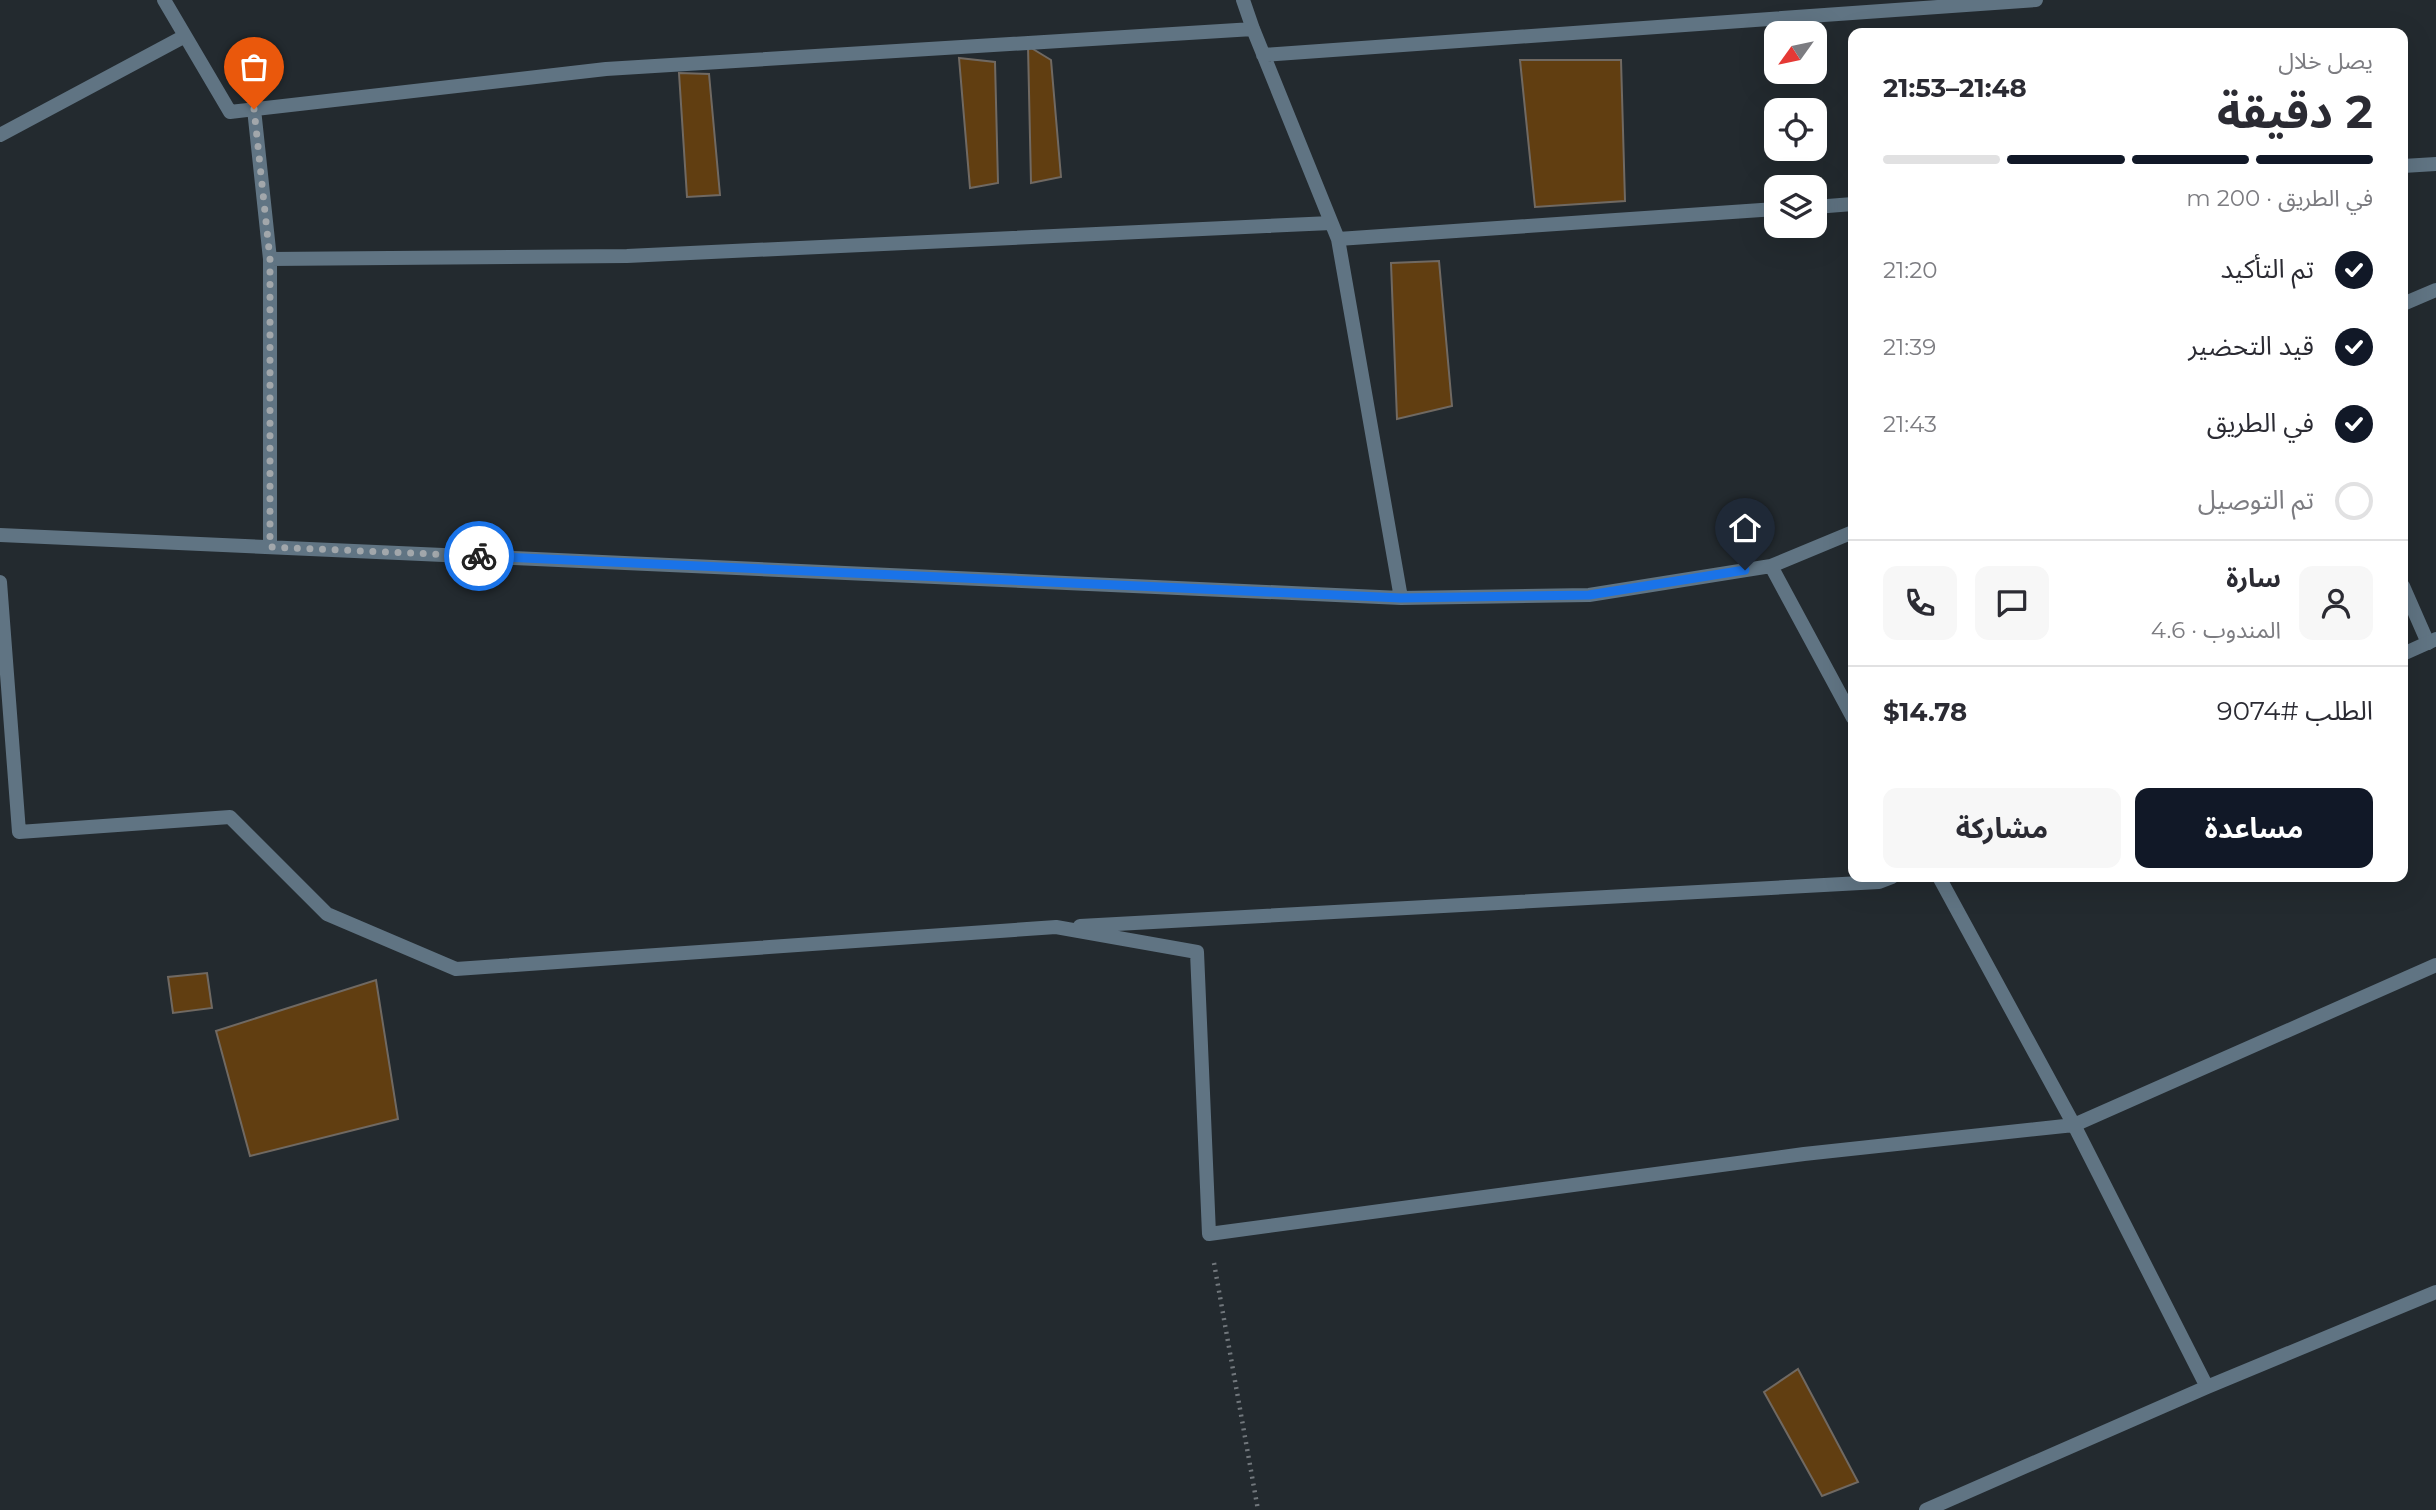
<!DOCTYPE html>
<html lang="ar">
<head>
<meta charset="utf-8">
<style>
	:root { --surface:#fff; --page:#f7f7f7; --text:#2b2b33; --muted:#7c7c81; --line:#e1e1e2; --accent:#111827 }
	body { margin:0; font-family:Montserrat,"Noto Sans Arabic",sans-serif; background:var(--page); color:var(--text); direction:rtl; height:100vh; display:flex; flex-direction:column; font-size:26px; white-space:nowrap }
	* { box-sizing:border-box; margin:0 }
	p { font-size:23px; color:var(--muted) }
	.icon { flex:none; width:38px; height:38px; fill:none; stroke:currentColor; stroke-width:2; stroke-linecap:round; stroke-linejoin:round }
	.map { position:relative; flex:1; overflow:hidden; direction:ltr }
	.side { position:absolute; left:1848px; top:28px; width:560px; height:854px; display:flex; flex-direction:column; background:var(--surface); border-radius:14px; box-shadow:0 7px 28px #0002; direction:rtl }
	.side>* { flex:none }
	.needle { width:46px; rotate:237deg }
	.controls { position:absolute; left:1764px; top:21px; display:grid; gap:14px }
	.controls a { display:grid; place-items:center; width:63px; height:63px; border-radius:14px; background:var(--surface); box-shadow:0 7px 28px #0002; font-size:35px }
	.pin { position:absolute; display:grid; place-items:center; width:60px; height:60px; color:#fff; margin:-72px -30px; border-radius:50% 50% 50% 0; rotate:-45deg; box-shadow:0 0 7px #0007 }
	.pin .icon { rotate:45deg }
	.courier { position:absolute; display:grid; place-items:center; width:70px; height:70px; margin:-35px; border:5px solid #1a73e8; border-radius:50%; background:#fff; color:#222; box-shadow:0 2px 9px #0007 }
	.head em { font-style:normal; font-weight:700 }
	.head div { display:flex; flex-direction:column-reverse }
	.head { display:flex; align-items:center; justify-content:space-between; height:119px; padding:0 35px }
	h1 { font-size:46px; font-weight:700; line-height:52px }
	.bar { display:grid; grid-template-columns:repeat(4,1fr); gap:10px 7px; align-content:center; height:84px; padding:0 35px }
	.bar i { height:9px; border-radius:5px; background:var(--line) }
	.bar .active { background:var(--accent) }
	.bar p { grid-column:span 4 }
	.line { display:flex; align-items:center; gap:18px; padding:0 35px; border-top:2px solid var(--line) }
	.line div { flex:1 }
	.round { display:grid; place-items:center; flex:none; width:74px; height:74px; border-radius:14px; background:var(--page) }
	ol { padding:0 35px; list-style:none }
	li { display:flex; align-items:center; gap:21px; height:77px }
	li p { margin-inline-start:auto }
	li .icon { padding:7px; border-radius:50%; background:var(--accent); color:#fff; stroke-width:4 }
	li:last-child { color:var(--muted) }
	li i { width:38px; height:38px; border:4px solid var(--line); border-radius:50% }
	.cta { display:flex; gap:14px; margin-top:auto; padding:14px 35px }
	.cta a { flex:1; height:80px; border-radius:14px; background:var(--accent); color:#fff; font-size:28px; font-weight:700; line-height:80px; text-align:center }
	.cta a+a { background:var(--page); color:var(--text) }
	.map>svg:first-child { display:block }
</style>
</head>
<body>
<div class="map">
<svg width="2436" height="1510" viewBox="0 0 2436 1510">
	<rect width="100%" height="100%" fill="#232a2f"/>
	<!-- building -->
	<path fill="#613e11" stroke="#706962" stroke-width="2" d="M1028,46L1051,60L1061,177L1031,183Z
		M959,58L995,62L998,183L970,188Z
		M1520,60H1621L1625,201L1535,207Z
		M679,73L709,74L720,195L687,197Z
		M1439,261L1452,406L1397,419L1391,263Z
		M207,973L212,1008L173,1013L168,977Z
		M376,980L398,1119L250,1156L216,1031Z
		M1798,1369L1858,1482L1822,1496L1764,1392Z"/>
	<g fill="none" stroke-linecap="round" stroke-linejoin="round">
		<!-- path -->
		<path stroke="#71777c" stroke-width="4.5" stroke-dasharray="2 5" stroke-linecap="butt" d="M1214,1263L1258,1510"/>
		<!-- service -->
		<path stroke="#607483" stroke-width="14" d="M2403,586L2428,643"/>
		<!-- minor -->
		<path stroke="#607483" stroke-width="14" d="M164,0L230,112L606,69L1253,29
			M1243,0L1253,29L1338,239L1401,598
			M1263,55L2036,0
			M254,109L270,259V547
			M0,135L185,36
			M2403,166L2436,164
			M1815,207L1853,204
			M1338,239L1776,209
			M270,259L627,256L1331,223
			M2403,304L2436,290
			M0,535L1401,598L1589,595L1771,566L1853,532
			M1771,566L1853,718
			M0,582L19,832L230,817L327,914L456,969L1056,927L1197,952L1209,1234L1804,1154L2074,1125L2436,965
			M2403,654L2436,639
			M1939,877L2074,1125L2207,1387
			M1080,926L1879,882L1892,877
			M1926,1510L2207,1387L2436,1292"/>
	</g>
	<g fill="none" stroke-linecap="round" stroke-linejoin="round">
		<!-- done -->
		<path stroke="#a2a7ab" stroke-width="7" stroke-dasharray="0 12.6" d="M254,109L270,259V547L479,556"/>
		<!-- route -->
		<path stroke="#1a73e8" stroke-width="9" d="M479,556L1401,598L1589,595L1745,570"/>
	</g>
</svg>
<div class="controls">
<a><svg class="needle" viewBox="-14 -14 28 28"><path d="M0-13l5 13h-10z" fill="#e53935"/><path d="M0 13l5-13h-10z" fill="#7c7c81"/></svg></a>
<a><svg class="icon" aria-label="locate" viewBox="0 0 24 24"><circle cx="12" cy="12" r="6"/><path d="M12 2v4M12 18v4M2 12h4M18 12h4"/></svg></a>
<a><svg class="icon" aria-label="layers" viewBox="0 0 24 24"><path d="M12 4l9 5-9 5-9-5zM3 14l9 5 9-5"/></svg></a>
</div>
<div class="pin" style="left:254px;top:109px;background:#ea580c"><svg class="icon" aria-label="bag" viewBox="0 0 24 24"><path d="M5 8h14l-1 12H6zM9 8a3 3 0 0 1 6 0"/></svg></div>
<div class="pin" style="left:1745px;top:570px;background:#1f2937"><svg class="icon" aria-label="home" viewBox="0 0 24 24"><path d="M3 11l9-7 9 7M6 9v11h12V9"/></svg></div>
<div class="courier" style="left:479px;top:556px"><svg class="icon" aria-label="bike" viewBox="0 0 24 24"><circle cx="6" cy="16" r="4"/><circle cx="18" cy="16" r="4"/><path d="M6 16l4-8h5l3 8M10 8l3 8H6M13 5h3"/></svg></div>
<section class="side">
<div class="head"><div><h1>2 دقيقة</h1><p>يصل خلال</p></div><em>21:48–21:53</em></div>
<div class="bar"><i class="active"></i><i class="active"></i><i class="active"></i><i></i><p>في الطريق · 200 m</p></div>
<ol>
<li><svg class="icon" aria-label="check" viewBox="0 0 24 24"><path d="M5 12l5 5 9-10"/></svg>تم التأكيد<p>21:20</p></li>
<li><svg class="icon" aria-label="check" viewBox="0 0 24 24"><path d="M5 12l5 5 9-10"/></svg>قيد التحضير<p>21:39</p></li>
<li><svg class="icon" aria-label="check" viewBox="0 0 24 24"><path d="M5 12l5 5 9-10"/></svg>في الطريق<p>21:43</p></li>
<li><i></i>تم التوصيل</li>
</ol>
<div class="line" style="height:126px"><a class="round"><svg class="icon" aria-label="person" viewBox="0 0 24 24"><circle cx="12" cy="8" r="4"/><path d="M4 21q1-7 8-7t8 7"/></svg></a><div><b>سارة</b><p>المندوب · 4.6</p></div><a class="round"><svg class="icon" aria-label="chat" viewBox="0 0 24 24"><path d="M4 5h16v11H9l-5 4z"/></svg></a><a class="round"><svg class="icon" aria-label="phone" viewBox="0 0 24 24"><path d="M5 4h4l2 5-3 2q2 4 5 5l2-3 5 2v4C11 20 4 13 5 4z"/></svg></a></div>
<div class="line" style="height:91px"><div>الطلب #9074</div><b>$14.78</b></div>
<div class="cta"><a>مساعدة</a><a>مشاركة</a></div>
</section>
</div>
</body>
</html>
